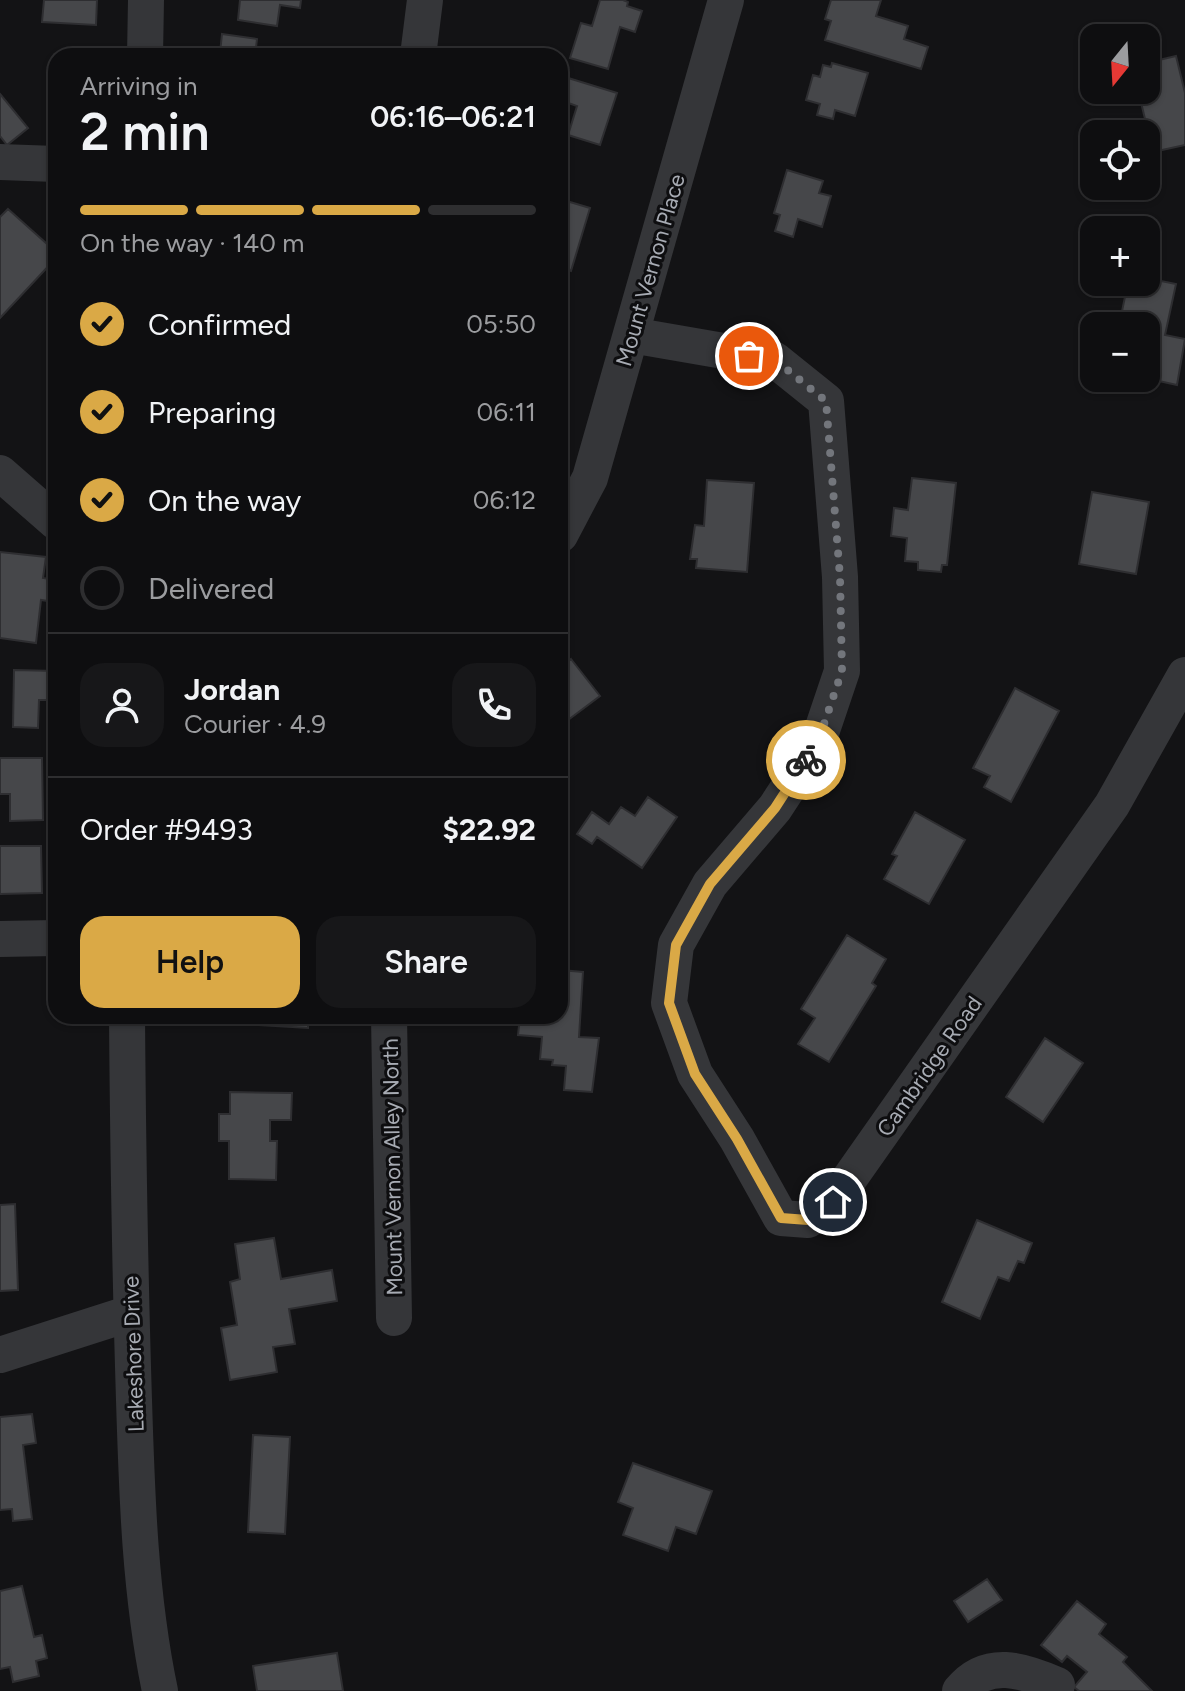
<!DOCTYPE html>
<html lang="en">
<head>
<meta charset="utf-8">
<style>
	:root { --surface:#0e0e10; --page:#171719; --text:#f1f3f6; --muted:#9b9c9f; --line:#2e2e30; --accent:#daa946 }
	body { margin:0; font-family:Figtree,sans-serif; background:var(--page); color:var(--text); height:100vh; display:flex; flex-direction:column; font-size:30px; white-space:nowrap }
	* { box-sizing:border-box; margin:0 }
	p { font-size:26px; color:var(--muted) }
	.icon { flex:none; width:44px; height:44px; fill:none; stroke:currentColor; stroke-width:2; stroke-linecap:round; stroke-linejoin:round }
	.map { position:relative; flex:1; overflow:hidden }
	.sheet { position:absolute; left:48px; top:48px; width:520px; height:976px; display:flex; flex-direction:column; background:var(--surface); border-radius:24px; box-shadow:0 2px 6px #0004,0 0 0 2px var(--line) }
	.sheet>* { flex:none }
	.needle { width:52px; rotate:198deg }
	.tools { position:absolute; left:1080px; top:24px; display:grid; gap:16px }
	.tools a { display:grid; place-items:center; width:80px; height:80px; border-radius:16px; background:var(--surface); box-shadow:0 2px 6px #0004,0 0 0 2px var(--line); font-size:40px }
	.pin { position:absolute; display:grid; place-items:center; width:68px; height:68px; color:#fff; margin:-34px; border:4px solid #fff; border-radius:50%; box-shadow:0 2px 8px #0007 }
	.courier { position:absolute; display:grid; place-items:center; width:80px; height:80px; margin:-40px; border:6px solid #daa946; border-radius:50%; background:#fff; color:#222; box-shadow:0 2px 10px #0007 }
	.head em { font-style:normal; font-weight:600 }
	.head div { display:flex; flex-direction:column-reverse }
	.head { display:flex; align-items:center; justify-content:space-between; height:136px; padding:0 32px }
	h1 { font-size:52px; font-weight:600; line-height:60px }
	.bar { display:grid; grid-template-columns:repeat(4,1fr); gap:12px 8px; align-content:center; height:96px; padding:0 32px }
	.bar i { height:10px; border-radius:6px; background:var(--line) }
	.bar .current { background:var(--accent) }
	.bar p { grid-column:span 4 }
	.line { display:flex; align-items:center; gap:20px; padding:0 32px; border-top:2px solid var(--line) }
	.line div { flex:1 }
	.round { display:grid; place-items:center; flex:none; width:84px; height:84px; border-radius:24px; background:var(--page) }
	ol { padding:0 32px; list-style:none }
	li { display:flex; align-items:center; gap:24px; height:88px }
	li p { margin-inline-start:auto }
	li .icon { padding:8px; border-radius:50%; background:var(--accent); color:#111; stroke-width:4 }
	li:last-child { color:var(--muted) }
	li i { width:44px; height:44px; border:4px solid var(--line); border-radius:50% }
	.cta { display:flex; gap:16px; margin-top:auto; padding:16px 32px }
	.cta a { flex:1; height:92px; border-radius:24px; background:var(--accent); color:#111; font-size:32px; font-weight:600; line-height:92px; text-align:center }
	.cta a+a { background:var(--page); color:var(--text) }
	.map>svg:first-child { display:block }
</style>
</head>
<body>
<div class="map">
<svg width="1185" height="1691" viewBox="0 0 1185 1691">
	<rect width="100%" height="100%" fill="#131315"/>
	<!-- building -->
	<path fill="#46474a" stroke="#2e2e31" stroke-width="2" d="M44,0H97L96,25L42,22Z
		M240,0H301L300,8L280,5L277,26L238,20Z
		M600,0H623L628,2L627,6L642,11L635,32L620,27L608,69L570,58L581,23L592,26Z
		M831,0H881L876,16L908,26L904,39L928,47L921,69L825,40L831,21L825,19Z
		M222,34L257,39L255,56L220,53Z
		M1176,56L1185,93V145L1153,152L1138,90H1146V63Z
		M832,63L868,73L855,116L835,110L833,119L817,115L820,104L806,100L813,75L820,77L823,65L831,67Z
		M565,77L617,93L600,145L568,135L577,106L560,100Z
		M0,94L28,128L7,145L0,136Z
		M787,170L823,181L819,193L831,196L822,227L798,219L793,237L775,231L780,215L774,213Z
		M560,199L590,208L571,271L560,267Z
		M8,209L56,252V258L0,318V217Z
		M1146,278L1176,284L1165,335L1185,339L1177,385L1145,378L1146,326H1119L1128,282H1146Z
		M912,478L956,483L947,565H942L941,572L918,570V562L905,561L907,538L891,536L894,508L908,510Z
		M707,480L754,483L747,572L696,568L697,559H690L695,525L704,526Z
		M1092,492L1149,502L1136,574L1079,564Z
		M0,552L46,557L43,578L50,579L48,601L41,600L36,643L0,638Z
		M571,659L600,696L560,726V668Z
		M14,670L56,671V700H39L38,728L13,727Z
		M1015,688L1059,711L1011,802L984,787L990,776L973,768Z
		M0,758H42L43,820L10,821V794H0Z
		M648,797L677,817L642,868L597,837L592,844L577,834L592,812L609,824L621,807L635,816Z
		M915,812L965,840L929,904L884,879L897,856L892,854Z
		M0,846H41L42,893L0,894Z
		M847,935L886,959L872,983L876,986L829,1062L798,1044L815,1018L801,1009Z
		M560,970L583,972L579,1037L599,1038L592,1092L564,1090L566,1066L552,1065L553,1060L540,1059L542,1037L518,1035L520,1016H560Z
		M212,1016H308V1028L211,1022Z
		M1045,1038L1083,1063L1043,1122L1006,1097Z
		M230,1092L292,1093L291,1120H270V1141H277L276,1180L229,1179V1141H219V1114H230Z
		M15,1204L18,1290L0,1291V1205Z
		M977,1220L1032,1243L1024,1263L1018,1261L1009,1281L998,1277L980,1319L942,1302Z
		M274,1238L281,1279L332,1270L337,1301L289,1309L295,1344L273,1347L277,1372L230,1380L221,1328L237,1325L230,1282L240,1279L235,1244Z
		M32,1414L36,1443L23,1445L32,1519L13,1521L12,1509L0,1510V1417Z
		M253,1435L290,1437L285,1534L248,1532Z
		M633,1463L712,1491L696,1534L676,1527L668,1551L623,1535L633,1508L618,1502Z
		M987,1579L1002,1600L968,1622L954,1601Z
		M22,1586L34,1637L42,1635L47,1658L36,1661L39,1676L13,1682L10,1667L0,1669V1591Z
		M1077,1601L1106,1624L1099,1634L1127,1657L1123,1662L1152,1691H1079L1074,1687L1087,1672L1067,1656L1062,1662L1041,1645Z
		M337,1653L343,1691H257L253,1666Z"/>
	<g fill="none" stroke-linecap="round" stroke-linejoin="round">
		<!-- minor -->
		<path stroke="#353639" stroke-width="36" d="M145,56L146,0
			M418,56L425,0
			M0,162L56,164
			M631,335L775,360L826,401L840,577L842,671L818,742L775,808L710,884L676,945L669,1003L695,1074L737,1139L781,1218L808,1220L833,1202L1112,805L1185,675
			M0,473L56,522
			M560,535L590,478L726,0
			M0,939L56,938
			M127,1016C128,1144 130,1272 134,1400C137,1498 140,1595 160,1691
			M389,1016L394,1318
			M0,1355L131,1313
			M960,1691C987,1658 1023,1670 1057,1685"/>
	</g>
	<g fill="none" stroke-linecap="round" stroke-linejoin="round">
		<!-- done -->
		<path stroke="#73767c" stroke-width="8" stroke-dasharray="0 14.4" d="M749,356L775,360L826,401L840,577L842,671L818,742L806,760"/>
		<!-- route -->
		<path stroke="#daa946" stroke-width="10" d="M806,760L775,808L710,884L676,945L669,1003L695,1074L737,1139L781,1218L808,1220L833,1202"/>
	</g>
	<g text-anchor="middle" stroke-width="6" stroke-linejoin="round" paint-order="stroke">
		<!-- street labels -->
		<g font-size="22" fill="#a7abb3" stroke="#0e0e10">
			<text transform="translate(650 270) rotate(-74)" y="8">Mount Vernon Place</text>
			<text transform="translate(929 1066) rotate(-55)" y="8">Cambridge Road</text>
			<text transform="translate(392 1167) rotate(-91)" y="8">Mount Vernon Alley North</text>
			<text transform="translate(133 1354) rotate(-92)" y="8">Lakeshore Drive</text>
		</g>
	</g>
</svg>
<div class="tools">
<a><svg class="needle" viewBox="-14 -14 28 28"><path d="M0-13l5 13h-10z" fill="#e53935"/><path d="M0 13l5-13h-10z" fill="#9b9c9f"/></svg></a>
<a><svg class="icon" aria-label="locate" viewBox="0 0 24 24"><circle cx="12" cy="12" r="6"/><path d="M12 2v4M12 18v4M2 12h4M18 12h4"/></svg></a>
<a>+</a>
<a>−</a>
</div>
<div class="pin" style="left:749px;top:356px;background:#ea580c"><svg class="icon" aria-label="bag" viewBox="0 0 24 24"><path d="M5 8h14l-1 12H6zM9 8a3 3 0 0 1 6 0"/></svg></div>
<div class="pin" style="left:833px;top:1202px;background:#1f2937"><svg class="icon" aria-label="home" viewBox="0 0 24 24"><path d="M3 11l9-7 9 7M6 9v11h12V9"/></svg></div>
<div class="courier" style="left:806px;top:760px"><svg class="icon" aria-label="bike" viewBox="0 0 24 24"><circle cx="6" cy="16" r="4"/><circle cx="18" cy="16" r="4"/><path d="M6 16l4-8h5l3 8M10 8l3 8H6M13 5h3"/></svg></div>
<section class="sheet">
<div class="head"><div><h1>2 min</h1><p>Arriving in</p></div><em>06:16–06:21</em></div>
<div class="bar"><i class="current"></i><i class="current"></i><i class="current"></i><i></i><p>On the way · 140 m</p></div>
<ol>
<li><svg class="icon" aria-label="check" viewBox="0 0 24 24"><path d="M5 12l5 5 9-10"/></svg>Confirmed<p>05:50</p></li>
<li><svg class="icon" aria-label="check" viewBox="0 0 24 24"><path d="M5 12l5 5 9-10"/></svg>Preparing<p>06:11</p></li>
<li><svg class="icon" aria-label="check" viewBox="0 0 24 24"><path d="M5 12l5 5 9-10"/></svg>On the way<p>06:12</p></li>
<li><i></i>Delivered</li>
</ol>
<div class="line" style="height:144px"><a class="round"><svg class="icon" aria-label="person" viewBox="0 0 24 24"><circle cx="12" cy="8" r="4"/><path d="M4 21q1-7 8-7t8 7"/></svg></a><div><b>Jordan</b><p>Courier · 4.9</p></div><a class="round"><svg class="icon" aria-label="phone" viewBox="0 0 24 24"><path d="M5 4h4l2 5-3 2q2 4 5 5l2-3 5 2v4C11 20 4 13 5 4z"/></svg></a></div>
<div class="line" style="height:104px"><div>Order #9493</div><b>$22.92</b></div>
<div class="cta"><a>Help</a><a>Share</a></div>
</section>
</div>
</body>
</html>
